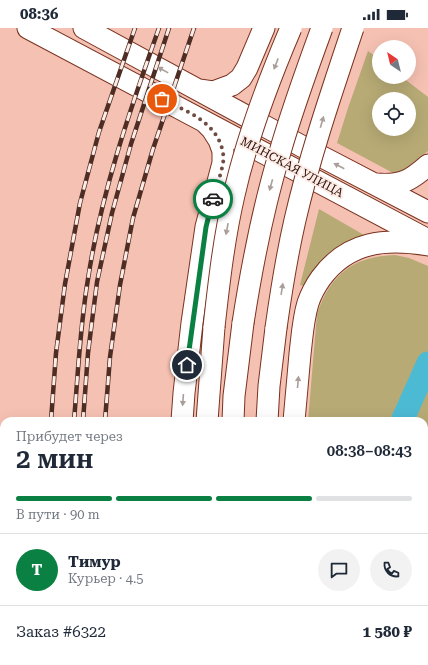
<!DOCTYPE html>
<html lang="ru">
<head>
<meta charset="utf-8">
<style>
	:root { --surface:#fff; --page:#f2f2f3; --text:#1f2937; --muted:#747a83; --line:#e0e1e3; --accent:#0b8043 }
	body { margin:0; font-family:"Roboto Serif",serif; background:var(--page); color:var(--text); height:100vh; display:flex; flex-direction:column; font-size:15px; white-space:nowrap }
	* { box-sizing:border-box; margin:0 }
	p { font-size:13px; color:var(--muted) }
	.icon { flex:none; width:22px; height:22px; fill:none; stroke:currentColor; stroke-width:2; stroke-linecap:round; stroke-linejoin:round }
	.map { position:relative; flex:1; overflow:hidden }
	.details { position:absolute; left:0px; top:389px; width:428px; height:248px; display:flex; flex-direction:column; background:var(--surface); border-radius:12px 12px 0 0; box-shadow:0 4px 16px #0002 }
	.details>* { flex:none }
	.needle { width:26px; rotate:325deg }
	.controls { position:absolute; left:372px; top:12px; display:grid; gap:8px }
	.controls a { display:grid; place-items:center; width:44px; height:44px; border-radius:50%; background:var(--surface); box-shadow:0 4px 16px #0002; font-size:20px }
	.pin { position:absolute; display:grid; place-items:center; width:34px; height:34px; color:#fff; margin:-17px; border:2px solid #fff; border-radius:50%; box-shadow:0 1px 4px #0007 }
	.courier { position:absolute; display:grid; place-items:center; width:40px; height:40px; margin:-20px; border:3px solid #0b8043; border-radius:50%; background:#fff; color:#222; box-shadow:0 1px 5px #0007 }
	.head em { font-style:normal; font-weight:600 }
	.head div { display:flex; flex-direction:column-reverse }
	.head { display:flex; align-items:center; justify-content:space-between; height:68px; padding:0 16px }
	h1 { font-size:26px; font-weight:600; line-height:30px }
	.bar { display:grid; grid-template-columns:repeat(4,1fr); gap:6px 4px; align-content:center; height:48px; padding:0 16px }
	.bar i { height:5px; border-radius:3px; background:var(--line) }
	.bar .selected { background:var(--accent) }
	.bar p { grid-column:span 4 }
	.line { display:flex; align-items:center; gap:10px; padding:0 16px; border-top:1px solid var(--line) }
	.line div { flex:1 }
	.round { display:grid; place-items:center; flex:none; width:42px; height:42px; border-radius:21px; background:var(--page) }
	.status { display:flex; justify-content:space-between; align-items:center; height:28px; padding:0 20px; background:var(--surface); direction:ltr }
	.status svg { height:11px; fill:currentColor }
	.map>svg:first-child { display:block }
</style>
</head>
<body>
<div class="status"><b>08:36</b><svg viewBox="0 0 49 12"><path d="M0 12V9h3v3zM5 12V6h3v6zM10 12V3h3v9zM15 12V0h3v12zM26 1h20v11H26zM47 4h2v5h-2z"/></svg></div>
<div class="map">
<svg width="428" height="637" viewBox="0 0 428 637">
	<rect width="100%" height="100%" fill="#f5c1b2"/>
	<!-- green -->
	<path fill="#b7aa75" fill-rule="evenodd" d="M368,23L379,31V49H402L428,69V123L404,143L395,146L337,115L348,80ZM379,71H409V101H379Z
		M319,181L364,207L347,215L304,258L300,257Z
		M395,227L409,230L428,238V411L424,419V393H308L317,286C330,247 353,228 395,227Z
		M428,517V539L424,545L428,548V637H376L378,633H424V524Z
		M0,614L4,625V633H7L9,637H0Z
		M296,633H368L367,637H296Z"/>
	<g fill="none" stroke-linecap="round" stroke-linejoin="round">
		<!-- river -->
		<path stroke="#4dbad4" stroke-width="23" d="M402,393L428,335
			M338,637L340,633"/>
		<!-- secondary casing -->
		<g stroke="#7b3320" stroke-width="23">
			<path id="secondary" d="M28,0L428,212
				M84,0L307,121L428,184
				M199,62L213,64L232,57L241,50L247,40L264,0
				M376,156C401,158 410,153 428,137
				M182,393L184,365L192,295L206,199L223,135V123L219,112L212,101L206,95
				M207,393L214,299
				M233,393L234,368L243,295
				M267,393L269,358L276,300
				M294,393C296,371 298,348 300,326C302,309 303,291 308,275C311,266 316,257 321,250C348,213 386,210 428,217
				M192,633L193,637
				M233,633V637
				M271,637L272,633"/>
		</g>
		<!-- secondary -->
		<use href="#secondary" stroke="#fff" stroke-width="21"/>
		<!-- rail casing -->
		<g stroke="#4e2d24" stroke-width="4.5">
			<path id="rail" d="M51,393L56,325L65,256L80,175L99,104L135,0
				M74,393C78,346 80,298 88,251C101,165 130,82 159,0
				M83,393L88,325L97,254L112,185L131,116L169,0
				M105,393L110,329L120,257L133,190L153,121L194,0
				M64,633V637
				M83,633L84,637
				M96,633V637
				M114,633V637"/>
		</g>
		<!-- rail -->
		<use href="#rail" stroke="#fdebe6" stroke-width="3" stroke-dasharray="9" stroke-linecap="butt"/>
		<!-- secondary-bridge casing -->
		<g stroke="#7b3320" stroke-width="23" stroke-linecap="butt">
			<path id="secondary-bridge" d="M243,295C252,237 263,180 280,124C292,82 307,41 322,0
				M214,299C219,254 224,210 234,167C247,109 268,54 291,0
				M276,300C281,264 287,227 295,192C310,127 332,63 353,0"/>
		</g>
		<!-- secondary-bridge -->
		<use href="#secondary-bridge" stroke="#fff" stroke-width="21"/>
	</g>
	<!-- one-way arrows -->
	<defs><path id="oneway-solid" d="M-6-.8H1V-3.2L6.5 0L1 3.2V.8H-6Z"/></defs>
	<g fill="#aa9e9b">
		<use href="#oneway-solid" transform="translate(276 36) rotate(111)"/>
		<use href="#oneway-solid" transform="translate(163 42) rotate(-151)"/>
		<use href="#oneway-solid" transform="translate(322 94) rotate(-74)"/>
		<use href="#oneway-solid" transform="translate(339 138) rotate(-152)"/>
		<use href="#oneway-solid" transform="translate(271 157) rotate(105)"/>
		<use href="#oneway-solid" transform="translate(227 201) rotate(101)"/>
		<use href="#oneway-solid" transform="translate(282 261) rotate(-81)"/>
		<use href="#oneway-solid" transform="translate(298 354) rotate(-85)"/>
		<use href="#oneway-solid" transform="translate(183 372) rotate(94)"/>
	</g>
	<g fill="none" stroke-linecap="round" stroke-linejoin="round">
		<!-- done -->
		<path stroke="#714b42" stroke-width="4" stroke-dasharray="0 7.2" d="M162,71C184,82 212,92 221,117C223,123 224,129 223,135C221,147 216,159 213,171"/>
		<!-- route -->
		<path stroke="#0b8043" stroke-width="5" d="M187,337L206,199L213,171"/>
	</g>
	<g text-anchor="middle" stroke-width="4" stroke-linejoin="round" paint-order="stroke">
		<!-- street labels -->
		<g font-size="12" fill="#2a0c05" stroke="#fdebe6">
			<text transform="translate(292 139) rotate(28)" y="4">МИНСКАЯ УЛИЦА</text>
		</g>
	</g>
</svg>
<div class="controls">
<a><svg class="needle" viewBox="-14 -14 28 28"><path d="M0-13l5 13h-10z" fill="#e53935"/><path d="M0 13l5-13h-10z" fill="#747a83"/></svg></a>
<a><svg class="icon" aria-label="locate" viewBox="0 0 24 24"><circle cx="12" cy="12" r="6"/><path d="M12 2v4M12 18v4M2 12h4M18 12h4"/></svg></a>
</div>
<div class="pin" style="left:162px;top:71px;background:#ea580c"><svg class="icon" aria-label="bag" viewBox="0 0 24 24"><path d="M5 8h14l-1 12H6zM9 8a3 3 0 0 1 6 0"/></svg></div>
<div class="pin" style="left:187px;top:337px;background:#1f2937"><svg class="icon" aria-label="home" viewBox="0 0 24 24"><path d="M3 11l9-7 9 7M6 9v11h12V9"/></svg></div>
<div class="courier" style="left:213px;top:171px"><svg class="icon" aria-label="car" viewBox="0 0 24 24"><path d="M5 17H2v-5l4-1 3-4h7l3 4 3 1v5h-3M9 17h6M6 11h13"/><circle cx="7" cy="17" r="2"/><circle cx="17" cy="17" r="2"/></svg></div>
<section class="details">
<div class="head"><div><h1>2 мин</h1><p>Прибудет через</p></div><em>08:38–08:43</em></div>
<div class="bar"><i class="selected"></i><i class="selected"></i><i class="selected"></i><i></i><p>В пути · 90 m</p></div>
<div class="line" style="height:72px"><b class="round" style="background:var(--accent);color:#fff">Т</b><div><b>Тимур</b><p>Курьер · 4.5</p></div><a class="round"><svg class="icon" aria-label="chat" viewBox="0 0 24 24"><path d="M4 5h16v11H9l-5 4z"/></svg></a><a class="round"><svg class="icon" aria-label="phone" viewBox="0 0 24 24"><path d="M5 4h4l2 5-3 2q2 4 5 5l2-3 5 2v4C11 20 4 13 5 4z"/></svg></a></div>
<div class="line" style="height:52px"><div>Заказ #6322</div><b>1 580 ₽</b></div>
</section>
</div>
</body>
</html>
